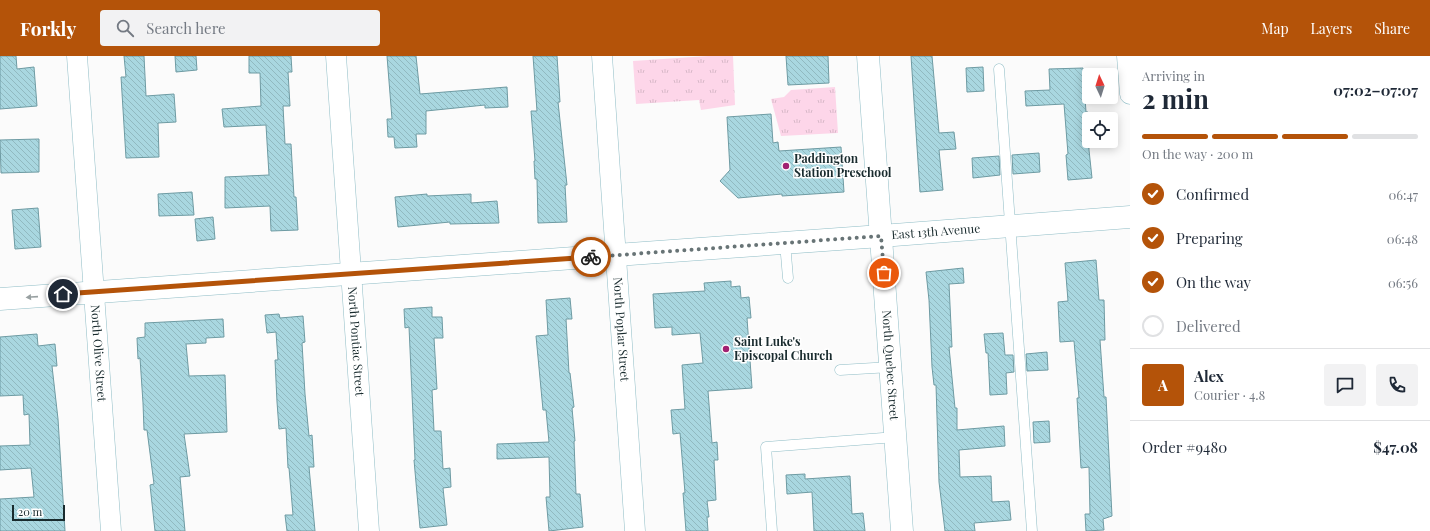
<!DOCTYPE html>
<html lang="en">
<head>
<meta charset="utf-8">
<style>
	:root { --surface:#fff; --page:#f2f2f3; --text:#1f2937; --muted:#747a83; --line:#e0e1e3; --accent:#b45309 }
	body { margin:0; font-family:"Playfair Display",serif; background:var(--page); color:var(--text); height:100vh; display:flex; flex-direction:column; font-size:15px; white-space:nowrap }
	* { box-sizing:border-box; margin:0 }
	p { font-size:13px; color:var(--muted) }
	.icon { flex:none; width:22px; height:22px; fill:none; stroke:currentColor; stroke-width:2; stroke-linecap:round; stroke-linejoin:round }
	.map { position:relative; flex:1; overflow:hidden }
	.panel { display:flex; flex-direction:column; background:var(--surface); width:300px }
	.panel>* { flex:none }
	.needle { width:26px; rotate:356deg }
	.tools { position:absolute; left:1082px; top:12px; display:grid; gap:8px }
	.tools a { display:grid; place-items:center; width:36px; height:36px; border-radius:4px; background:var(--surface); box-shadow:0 2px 10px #0003; font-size:20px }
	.scale { position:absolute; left:12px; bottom:10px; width:53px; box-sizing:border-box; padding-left:4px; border:2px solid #192b2e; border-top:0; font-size:11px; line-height:14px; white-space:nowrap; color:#192b2e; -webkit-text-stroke:3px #fff; paint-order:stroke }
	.pin { position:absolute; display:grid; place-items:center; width:34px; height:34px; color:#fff; margin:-17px; border:2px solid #fff; border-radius:50%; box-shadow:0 1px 4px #0007 }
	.courier { position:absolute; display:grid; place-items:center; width:40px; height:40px; margin:-20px; border:3px solid #b45309; border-radius:50%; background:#fff; color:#222; box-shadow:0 1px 5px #0007 }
	.overview em { font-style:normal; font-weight:700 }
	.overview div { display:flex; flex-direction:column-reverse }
	.overview { display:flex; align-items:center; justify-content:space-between; height:68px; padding:0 12px }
	h1 { font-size:26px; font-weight:700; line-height:30px }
	.bar { display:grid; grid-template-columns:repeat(4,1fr); gap:6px 4px; align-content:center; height:48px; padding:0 12px }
	.bar i { height:5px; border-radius:3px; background:var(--line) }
	.bar .selected { background:var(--accent) }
	.bar p { grid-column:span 4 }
	.line { display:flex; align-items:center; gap:10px; padding:0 12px; border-top:1px solid var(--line) }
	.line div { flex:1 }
	.round { display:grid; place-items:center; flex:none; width:42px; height:42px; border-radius:4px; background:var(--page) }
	ol { padding:0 12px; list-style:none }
	li { display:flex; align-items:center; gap:12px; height:44px }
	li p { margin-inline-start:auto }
	li .icon { padding:4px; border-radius:50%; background:var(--accent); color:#fff; stroke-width:4 }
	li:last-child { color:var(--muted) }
	li i { width:22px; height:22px; border:2px solid var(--line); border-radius:50% }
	header { display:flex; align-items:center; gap:24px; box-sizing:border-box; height:56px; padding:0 20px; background:var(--accent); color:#fff }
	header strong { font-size:19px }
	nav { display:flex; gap:22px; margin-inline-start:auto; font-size:14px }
	.search { width:280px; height:36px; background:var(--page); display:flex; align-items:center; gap:10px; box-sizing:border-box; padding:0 14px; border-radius:4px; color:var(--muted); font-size:15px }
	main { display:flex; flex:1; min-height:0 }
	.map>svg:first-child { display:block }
</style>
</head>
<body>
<header>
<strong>Forkly</strong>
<div class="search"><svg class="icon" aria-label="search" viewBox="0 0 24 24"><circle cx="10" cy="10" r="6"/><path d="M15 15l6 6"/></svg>Search here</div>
<nav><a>Map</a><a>Layers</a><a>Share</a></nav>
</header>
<main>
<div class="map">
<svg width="1130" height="475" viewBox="0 0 1130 475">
	<defs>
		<pattern id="park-tufts" width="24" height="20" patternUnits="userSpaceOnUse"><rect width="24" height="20" fill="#fdd6e9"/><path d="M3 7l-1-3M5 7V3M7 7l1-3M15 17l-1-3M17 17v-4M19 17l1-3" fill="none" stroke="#d8b8c8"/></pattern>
		<pattern id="building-back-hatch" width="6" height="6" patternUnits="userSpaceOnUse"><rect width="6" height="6" fill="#a9d7e0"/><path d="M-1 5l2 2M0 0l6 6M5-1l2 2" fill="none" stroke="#91b9c0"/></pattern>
	</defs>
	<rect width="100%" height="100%" fill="#fbfbfb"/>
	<!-- park -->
	<path fill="url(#park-tufts)" d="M708,0H733L735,49L701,54L699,44L636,48L633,5Z
		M835,31L838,77L781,80L771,43L784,41L791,34Z"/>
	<!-- building -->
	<path fill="url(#building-back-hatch)" stroke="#6e9ba3" d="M0,0H16L17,13L34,11L37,50L0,53Z
		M124,0H144L146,40L174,38L176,66L158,67L159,101L126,102L121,21H126Z
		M175,0H196L197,14L176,16Z
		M249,0H291L292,16H288L290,50H283L285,88H291L294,141H296L298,174L271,175L270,150L225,152V121L269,119L266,69L224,71L222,53L261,50L260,17H249Z
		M387,0H416L420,38L507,31L508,51L485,52V49L426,55V78H416L417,91L395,92L394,81H388L387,63H392Z
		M533,0H557L560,46H558L567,129H565L567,166L538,167L537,123H535L534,105H535L531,55H537Z
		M786,0H828L829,27L788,29Z
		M911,0H932L939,77L954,76L956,93L939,94L943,134L920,136Z
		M983,11L984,35L967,36L966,12Z
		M1083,12L1086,56H1088L1089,70V94L1092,122L1068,124L1066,99L1068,98L1064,48L1026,50L1025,35L1050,34L1049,13Z
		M771,58L773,87L778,86L779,95L841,91L844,136L782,140V138L738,142L720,125L730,114L727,61Z
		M39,83V116L1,117L0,84Z
		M1039,97L1040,116L1013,118L1012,99Z
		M999,100L1000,119L973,122L972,102Z
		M192,136L194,159L159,160L158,138Z
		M427,138V140L471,138V147L497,145L499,167L450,168V166L398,171L395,141Z
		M38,152L41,191L15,193L12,154Z
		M213,161L215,183L197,185L195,163Z
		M1096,204L1099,244H1104L1105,284H1100L1104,341H1106L1112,460L1103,463L1104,474L1086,475L1085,458H1090L1089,411L1081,412L1077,342H1079L1074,285L1060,286L1058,246L1068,245L1065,207Z
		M963,212L964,227L949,228L952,291H949L955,352H957V374L1004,370L1005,390L959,394L960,421L991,420L992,446L1009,445L1011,464L974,467L975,475H945L939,426L936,329H934L932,311L929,244L926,216Z
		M731,225V231L740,230L741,242L749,241L751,262H747L752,332L708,335L712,387L717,386L718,404H714L716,444L707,445L709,461H707L708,475H686L683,437H685L680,377L673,378L671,354L685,353L682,309L703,307L700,277L672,279V271L655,272L653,238L705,235L704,227Z
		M570,242L572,263H566L569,317H570L574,351L572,352L575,385H574L576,438H580L583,471L549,475L546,441H550L549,401L497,403V388L549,386L546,354H543L536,280L548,279L546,244Z
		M432,251V261H442L443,282H434L437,333L432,334L434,375H441L443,413L450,412L451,431L443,432L447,469L420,472L414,404H415L409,271L405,272L404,253Z
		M279,258L280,262L303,260L305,286L302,287L305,338L309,380L312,379L314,411H309L315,475H287L285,459H293L289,412H288L286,372L279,373L277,346L275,304H278L276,276L267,277L265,259Z
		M223,263L224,281L206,282V287L186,288L189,320L225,319L227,376L184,378L190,420L180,421L185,475H155L150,429L154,428L147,374H144L143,347L140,302L138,303L137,282L145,281V267Z
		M1003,277L1005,299H1013L1014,316L1006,317L1007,338L990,339L988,297H986L984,278Z
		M37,278L38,290L55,288L57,310H52L58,363L65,475H0V443L34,441L31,412L0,414V390L30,389L29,358L24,359L23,339L0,340V281Z
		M1047,296L1048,314L1027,315L1026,298Z
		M1049,365L1050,386L1034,387L1033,366Z
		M805,418V423L850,420L852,458L863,457L865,475H814L812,436L787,438L786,419Z"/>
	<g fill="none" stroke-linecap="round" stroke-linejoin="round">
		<!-- service casing -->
		<g stroke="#8fbdc6" stroke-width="11">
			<path id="service" d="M999,13L1032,475
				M785,187L788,222
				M840,314L891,311
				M772,475L766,391L896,381"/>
		</g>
		<!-- minor casing -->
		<g stroke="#8fbdc6" stroke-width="21">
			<g id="minor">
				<path id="s1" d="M77,0L111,475"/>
				<path id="s2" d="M336,0L369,475"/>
				<path id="s3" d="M602,0L635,475"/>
				<path d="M1127,0L1130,38"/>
			</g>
		</g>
		<!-- tertiary casing -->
		<g stroke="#8fbdc6" stroke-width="23">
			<g id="tertiary">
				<path id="s4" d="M881,180L1130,161"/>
			</g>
		</g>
		<!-- secondary casing -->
		<g stroke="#8fbdc6" stroke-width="23">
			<g id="secondary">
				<path id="s5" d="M868,0L902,475"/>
				<path d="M0,243L881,180"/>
			</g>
		</g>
		<!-- service -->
		<use href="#service" stroke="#fff" stroke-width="10"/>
		<!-- minor -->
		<use href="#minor" stroke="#fff" stroke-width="20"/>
		<!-- tertiary -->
		<use href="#tertiary" stroke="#fff" stroke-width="22"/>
		<!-- secondary -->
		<use href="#secondary" stroke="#fff" stroke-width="22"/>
	</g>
	<!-- one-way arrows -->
	<defs><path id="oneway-solid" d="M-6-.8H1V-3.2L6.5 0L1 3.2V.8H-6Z"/></defs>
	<use fill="#98a0a1" href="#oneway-solid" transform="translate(32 241) rotate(176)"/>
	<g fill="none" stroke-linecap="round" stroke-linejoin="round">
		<!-- done -->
		<path stroke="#687476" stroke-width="4" stroke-dasharray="0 7.2" d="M591,201L881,180L884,217"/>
		<!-- route -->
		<path stroke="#b45309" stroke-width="5" d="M63,238L591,201"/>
	</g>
	<!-- markers -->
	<g fill="#a12172" stroke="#fff" stroke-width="1.5">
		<circle cx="786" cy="110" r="4"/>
		<circle cx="726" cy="293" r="4"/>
	</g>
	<g text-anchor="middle" stroke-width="3" stroke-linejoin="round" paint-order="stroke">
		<!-- poi labels -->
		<g font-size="12" font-weight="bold" fill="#192b2e" stroke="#fff" text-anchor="start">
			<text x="794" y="107">Paddington<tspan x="794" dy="14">Station Preschool</tspan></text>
			<text x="734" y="290">Saint Luke's<tspan x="734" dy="14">Episcopal Church</tspan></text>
		</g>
		<!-- street labels -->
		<g font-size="12" fill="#192b2e" stroke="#fff">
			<text dy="4" stroke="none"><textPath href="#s4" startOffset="55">East 13th Avenue</textPath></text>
			<text dy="4" stroke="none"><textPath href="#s3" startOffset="274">North Poplar Street</textPath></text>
			<text dy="4" stroke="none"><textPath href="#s2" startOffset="286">North Pontiac Street</textPath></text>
			<text dy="4" stroke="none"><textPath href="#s1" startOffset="298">North Olive Street</textPath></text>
			<text dy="4" stroke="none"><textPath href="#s5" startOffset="310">North Quebec Street</textPath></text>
		</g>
	</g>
</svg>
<div class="tools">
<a><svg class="needle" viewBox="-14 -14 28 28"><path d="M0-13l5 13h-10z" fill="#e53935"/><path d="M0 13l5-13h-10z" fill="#747a83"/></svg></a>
<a><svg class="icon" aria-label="locate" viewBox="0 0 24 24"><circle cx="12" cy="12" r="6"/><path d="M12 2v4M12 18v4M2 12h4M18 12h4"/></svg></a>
</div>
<div class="scale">20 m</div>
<div class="pin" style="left:884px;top:217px;background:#ea580c"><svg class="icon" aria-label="bag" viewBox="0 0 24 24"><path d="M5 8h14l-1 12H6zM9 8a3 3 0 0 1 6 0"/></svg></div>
<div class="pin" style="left:63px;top:238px;background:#1f2937"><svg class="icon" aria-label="home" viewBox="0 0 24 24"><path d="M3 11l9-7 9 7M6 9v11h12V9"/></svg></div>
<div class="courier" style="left:591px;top:201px"><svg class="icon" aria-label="bike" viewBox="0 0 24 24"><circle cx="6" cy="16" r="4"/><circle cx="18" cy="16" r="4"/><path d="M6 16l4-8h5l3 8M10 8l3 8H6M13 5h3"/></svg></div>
</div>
<section class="panel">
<div class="overview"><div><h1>2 min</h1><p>Arriving in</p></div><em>07:02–07:07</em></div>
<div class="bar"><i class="selected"></i><i class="selected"></i><i class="selected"></i><i></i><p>On the way · 200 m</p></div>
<ol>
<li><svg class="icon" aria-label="check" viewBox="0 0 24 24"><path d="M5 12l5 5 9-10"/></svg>Confirmed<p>06:47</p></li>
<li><svg class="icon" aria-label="check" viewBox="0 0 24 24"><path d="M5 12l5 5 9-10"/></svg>Preparing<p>06:48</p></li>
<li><svg class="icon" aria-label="check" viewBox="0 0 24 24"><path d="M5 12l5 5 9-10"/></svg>On the way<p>06:56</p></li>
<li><i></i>Delivered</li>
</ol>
<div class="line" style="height:72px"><b class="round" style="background:var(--accent);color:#fff">A</b><div><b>Alex</b><p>Courier · 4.8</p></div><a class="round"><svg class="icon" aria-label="chat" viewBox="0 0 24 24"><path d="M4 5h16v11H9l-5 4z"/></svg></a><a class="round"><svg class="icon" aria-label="phone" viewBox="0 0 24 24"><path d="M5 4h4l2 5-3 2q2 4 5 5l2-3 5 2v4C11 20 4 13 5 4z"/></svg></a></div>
<div class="line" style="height:52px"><div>Order #9480</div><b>$47.08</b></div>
</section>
</main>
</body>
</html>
